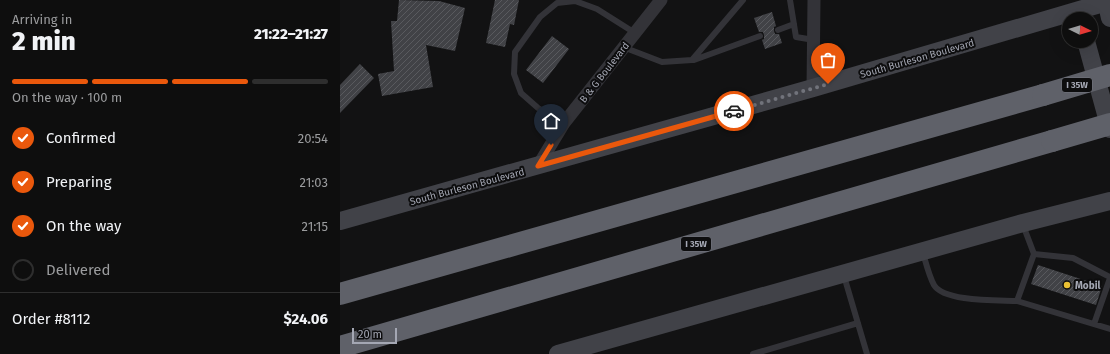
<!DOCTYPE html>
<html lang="en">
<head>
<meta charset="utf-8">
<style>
	:root { --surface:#0e0e0e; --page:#1c1c1c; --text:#f1f3f6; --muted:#9b9c9e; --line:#2e2e2e; --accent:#ea580c }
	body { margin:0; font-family:"Fira Sans",sans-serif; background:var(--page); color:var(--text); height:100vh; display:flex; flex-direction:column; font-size:15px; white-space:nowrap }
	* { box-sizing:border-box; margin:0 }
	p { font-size:13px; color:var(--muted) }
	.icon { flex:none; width:22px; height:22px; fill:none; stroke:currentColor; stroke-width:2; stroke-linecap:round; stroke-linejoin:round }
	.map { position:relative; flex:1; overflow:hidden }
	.sheet { display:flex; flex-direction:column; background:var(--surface); width:340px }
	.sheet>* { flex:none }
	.needle { width:26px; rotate:95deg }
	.controls { position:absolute; left:722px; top:12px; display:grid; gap:8px }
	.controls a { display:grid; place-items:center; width:36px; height:36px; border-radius:50%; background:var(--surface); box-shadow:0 4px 16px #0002,0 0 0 1px var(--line); font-size:20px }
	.scale { position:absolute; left:12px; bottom:10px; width:45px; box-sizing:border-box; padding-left:4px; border:2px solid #a4a7b3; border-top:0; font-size:11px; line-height:14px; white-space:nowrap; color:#a4a7b3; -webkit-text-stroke:3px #0d0d0e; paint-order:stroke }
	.pin { position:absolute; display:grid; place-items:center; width:34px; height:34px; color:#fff; margin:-41px -17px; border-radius:50% 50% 50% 0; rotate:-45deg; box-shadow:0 0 4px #0007 }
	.pin .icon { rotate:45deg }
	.courier { position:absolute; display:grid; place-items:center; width:40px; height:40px; margin:-20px; border:3px solid #ea580c; border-radius:50%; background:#fff; color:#222; box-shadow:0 1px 5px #0007 }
	.overview em { font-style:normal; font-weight:800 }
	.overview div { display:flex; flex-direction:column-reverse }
	.overview { display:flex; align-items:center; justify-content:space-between; height:68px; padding:0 12px }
	h1 { font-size:26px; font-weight:800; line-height:30px }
	.bar { display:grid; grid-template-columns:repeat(4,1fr); gap:6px 4px; align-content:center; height:48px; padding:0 12px }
	.bar i { height:5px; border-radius:3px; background:var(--line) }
	.bar .current { background:var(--accent) }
	.bar p { grid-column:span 4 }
	.line { display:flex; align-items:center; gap:10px; padding:0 12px; border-top:1px solid var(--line) }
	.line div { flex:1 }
	ol { padding:0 12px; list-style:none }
	li { display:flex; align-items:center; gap:12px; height:44px }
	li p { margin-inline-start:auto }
	li .icon { padding:4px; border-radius:50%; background:var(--accent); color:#fff; stroke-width:4 }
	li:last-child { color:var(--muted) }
	li i { width:22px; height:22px; border:2px solid var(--line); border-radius:50% }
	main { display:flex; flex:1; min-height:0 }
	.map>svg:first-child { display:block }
</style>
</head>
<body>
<main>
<section class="sheet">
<div class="overview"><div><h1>2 min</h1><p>Arriving in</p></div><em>21:22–21:27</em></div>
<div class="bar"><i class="current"></i><i class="current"></i><i class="current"></i><i></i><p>On the way · 100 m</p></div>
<ol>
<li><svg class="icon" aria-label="check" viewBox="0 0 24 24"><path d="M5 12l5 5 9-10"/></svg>Confirmed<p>20:54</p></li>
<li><svg class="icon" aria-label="check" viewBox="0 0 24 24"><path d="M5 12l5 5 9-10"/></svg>Preparing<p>21:03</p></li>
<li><svg class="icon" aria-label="check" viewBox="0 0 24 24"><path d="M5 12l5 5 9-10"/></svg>On the way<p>21:15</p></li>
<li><i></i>Delivered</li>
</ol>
<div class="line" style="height:52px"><div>Order #8112</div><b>$24.06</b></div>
</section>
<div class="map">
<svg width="770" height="354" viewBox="0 0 770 354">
	<defs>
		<pattern id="building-hatch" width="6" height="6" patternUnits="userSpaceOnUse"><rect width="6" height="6" fill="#414246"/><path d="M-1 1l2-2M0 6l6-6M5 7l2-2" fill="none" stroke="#595a5e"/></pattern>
	</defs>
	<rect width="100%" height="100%" fill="#121213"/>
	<!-- building -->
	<path fill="url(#building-hatch)" d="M59,0L99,1L125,8L115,51L86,45L93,87L42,96L38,74L54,71L51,21H57Z
		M155,0H179L174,25L170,24L165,47L146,43Z
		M432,12L436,26L434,27V31L435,34H439L442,43L425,49L422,40L424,39V35L423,32H419L414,18Z
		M212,36L229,49L203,83L186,70Z
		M20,64L34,78L0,113V85Z
		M698,265L762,286L756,305L691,284Z"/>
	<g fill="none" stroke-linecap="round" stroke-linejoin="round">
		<!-- service -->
		<path stroke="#333338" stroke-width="6" d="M450,0L456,37L474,40
			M438,30L454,24
			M283,47L322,62L352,60L403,0
			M354,60L420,36
			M224,123L198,108L181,93L174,74L175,52L200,17L217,3L235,1L257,9L295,33
			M683,225L694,254L677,301L770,329
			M583,253C586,263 589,276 594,285C604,302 658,300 677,301
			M694,254L733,258L770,277
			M504,276L527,354
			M754,324L770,278
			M413,354L518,323"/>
		<!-- minor -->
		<path stroke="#333338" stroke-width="13" d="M473,88L474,0
			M198,166L224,123L321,0"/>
		<!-- secondary -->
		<path stroke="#414248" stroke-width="18" d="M766,0L770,18
			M746,41L770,129
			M0,221L473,88L770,1
			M218,354L683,223L770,201"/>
		<!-- motorway -->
		<path stroke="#5f6169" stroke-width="22" d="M0,294L703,95
			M0,347L712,141"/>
		<!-- motorway-bridge -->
		<path stroke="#5f6169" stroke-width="22" d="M703,95L770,75
			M712,141L770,124"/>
	</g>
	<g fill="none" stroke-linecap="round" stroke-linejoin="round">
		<!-- done -->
		<path stroke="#71737b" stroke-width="4" stroke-dasharray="0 7.2" d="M394,111L488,84"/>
		<!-- route -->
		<path stroke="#ea580c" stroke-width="5" d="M211,145L198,166L394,111"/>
	</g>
	<!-- markers -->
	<circle fill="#eac033" stroke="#0d0d0e" stroke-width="1.5" cx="727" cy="285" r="4"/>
	<g text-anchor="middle" stroke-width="4" stroke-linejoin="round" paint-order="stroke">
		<!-- shield labels -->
		<g fill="#0d0d0e" stroke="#777982" stroke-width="1">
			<rect x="722" y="78" width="30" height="14" rx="3"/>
			<rect x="341" y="237" width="30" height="14" rx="3"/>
		</g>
		<g font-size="9" font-weight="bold" fill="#a4a7b3">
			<text x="737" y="88">I 35W</text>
			<text x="356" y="247">I 35W</text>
		</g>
		<!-- street labels -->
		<g font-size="10" fill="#a4a7b3" stroke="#0d0d0e">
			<text transform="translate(577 58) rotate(-16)" y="4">South Burleson Boulevard</text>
			<text transform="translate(264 72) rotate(-52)" y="4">B &amp; G Boulevard</text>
			<text transform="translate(127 186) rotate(-15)" y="4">South Burleson Boulevard</text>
		</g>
		<!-- poi labels -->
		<g font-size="10" font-weight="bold" fill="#a4a7b3" stroke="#0d0d0e" text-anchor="start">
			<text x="735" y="289">Mobil</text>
		</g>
	</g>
</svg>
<div class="controls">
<a><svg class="needle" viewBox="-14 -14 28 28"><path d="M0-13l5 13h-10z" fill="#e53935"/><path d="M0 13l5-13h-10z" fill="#9b9c9e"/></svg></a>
</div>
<div class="scale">20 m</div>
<div class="pin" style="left:488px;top:84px;background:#ea580c"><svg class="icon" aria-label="bag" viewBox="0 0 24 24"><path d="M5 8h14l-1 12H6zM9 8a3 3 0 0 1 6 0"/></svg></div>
<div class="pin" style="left:211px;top:145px;background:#1f2937"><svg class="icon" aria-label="home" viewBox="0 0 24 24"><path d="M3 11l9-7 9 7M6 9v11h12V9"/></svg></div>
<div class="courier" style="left:394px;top:111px"><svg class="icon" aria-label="car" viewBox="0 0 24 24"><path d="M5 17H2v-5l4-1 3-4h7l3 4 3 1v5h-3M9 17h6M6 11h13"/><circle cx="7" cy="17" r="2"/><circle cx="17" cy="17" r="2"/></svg></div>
</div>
</main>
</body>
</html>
